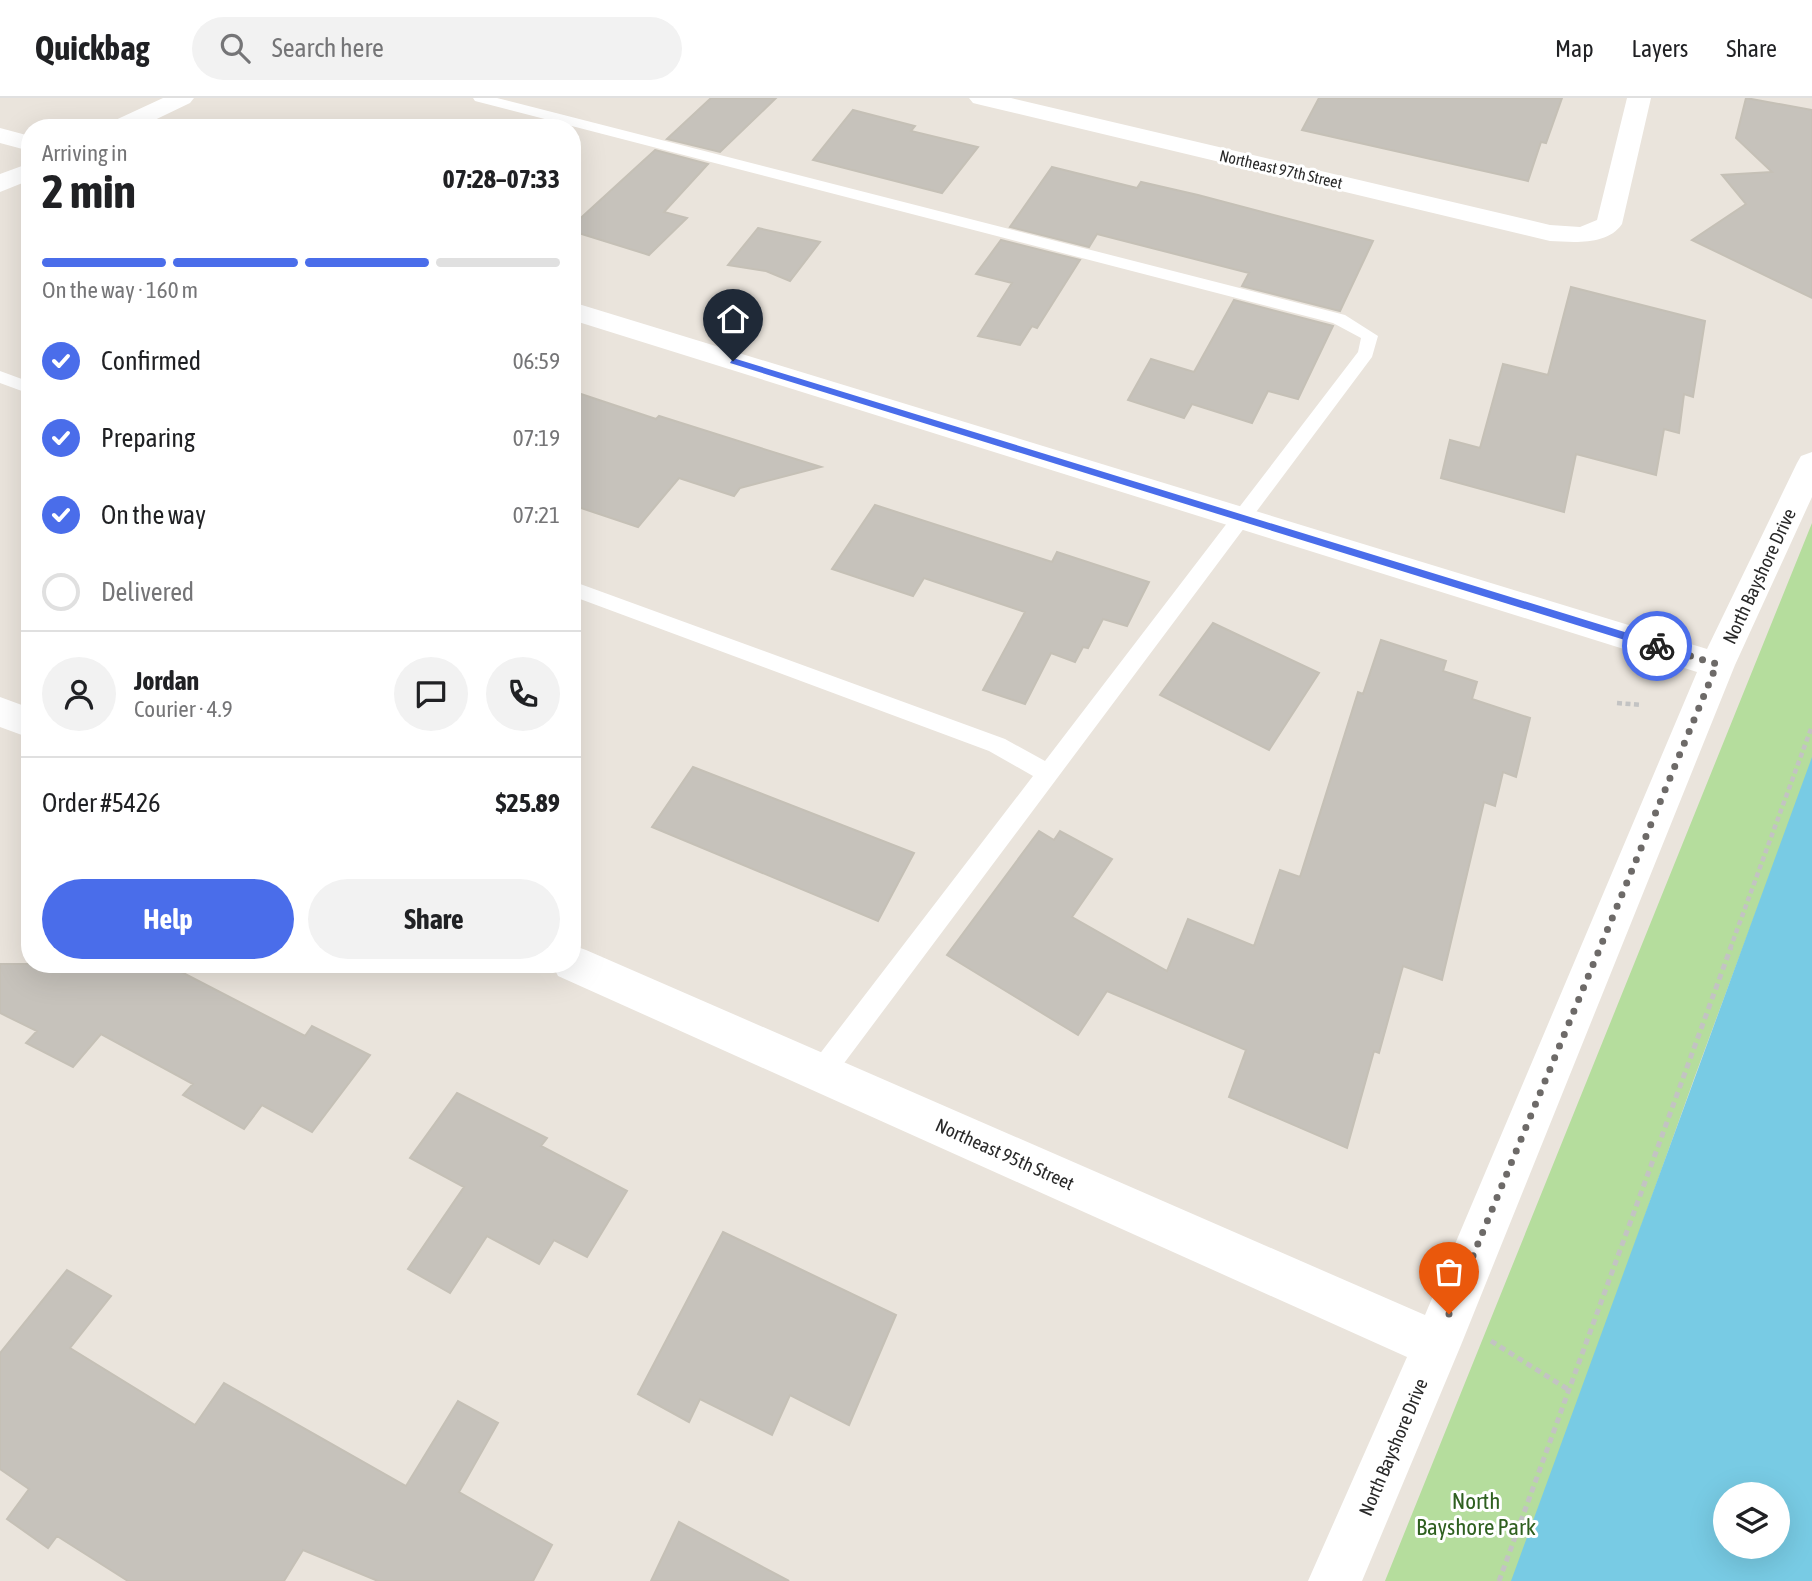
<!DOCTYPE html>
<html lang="en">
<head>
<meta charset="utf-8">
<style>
	:root { --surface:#fff; --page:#f2f2f2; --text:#202124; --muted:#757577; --line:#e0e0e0; --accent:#4a6dea }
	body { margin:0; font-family:"Asap Condensed",sans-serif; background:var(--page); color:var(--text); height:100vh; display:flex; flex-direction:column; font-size:26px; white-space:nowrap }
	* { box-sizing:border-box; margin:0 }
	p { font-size:23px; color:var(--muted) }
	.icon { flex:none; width:38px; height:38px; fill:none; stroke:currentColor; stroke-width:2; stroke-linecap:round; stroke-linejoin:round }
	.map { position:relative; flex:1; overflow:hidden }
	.side { position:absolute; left:21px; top:21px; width:560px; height:854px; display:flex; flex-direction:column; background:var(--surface); border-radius:28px; box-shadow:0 7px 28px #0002 }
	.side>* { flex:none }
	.fabs { position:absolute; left:1713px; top:1384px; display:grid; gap:14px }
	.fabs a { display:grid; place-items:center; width:77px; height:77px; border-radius:50%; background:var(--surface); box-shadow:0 7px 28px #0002; font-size:35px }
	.pin { position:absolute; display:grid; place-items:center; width:60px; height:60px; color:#fff; margin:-72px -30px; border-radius:50% 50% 50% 0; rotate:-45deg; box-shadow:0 0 7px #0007 }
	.pin .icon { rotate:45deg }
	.courier { position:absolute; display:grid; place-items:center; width:70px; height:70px; margin:-35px; border:5px solid #4a6dea; border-radius:50%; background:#fff; color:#222; box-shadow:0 2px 9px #0007 }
	.head em { font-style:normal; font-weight:700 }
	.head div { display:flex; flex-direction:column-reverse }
	.head { display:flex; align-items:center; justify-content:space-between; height:119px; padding:0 21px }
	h1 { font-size:46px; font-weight:700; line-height:52px }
	.bar { display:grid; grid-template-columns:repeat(4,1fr); gap:10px 7px; align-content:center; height:84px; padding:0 21px }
	.bar i { height:9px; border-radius:5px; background:var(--line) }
	.bar .current { background:var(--accent) }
	.bar p { grid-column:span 4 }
	.line { display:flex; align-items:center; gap:18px; padding:0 21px; border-top:2px solid var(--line) }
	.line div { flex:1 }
	.round { display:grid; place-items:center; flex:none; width:74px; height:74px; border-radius:37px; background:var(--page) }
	ol { padding:0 21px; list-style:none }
	li { display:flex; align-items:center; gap:21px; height:77px }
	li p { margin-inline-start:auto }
	li .icon { padding:7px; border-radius:50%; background:var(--accent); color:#fff; stroke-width:4 }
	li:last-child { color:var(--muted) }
	li i { width:38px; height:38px; border:4px solid var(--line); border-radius:50% }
	.action { display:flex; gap:14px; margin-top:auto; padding:14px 21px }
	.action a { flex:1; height:80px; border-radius:42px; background:var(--accent); color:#fff; font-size:28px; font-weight:700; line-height:80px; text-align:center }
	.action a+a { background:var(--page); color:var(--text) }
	header { display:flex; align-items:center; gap:42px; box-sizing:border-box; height:98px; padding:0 35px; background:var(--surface); border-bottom:2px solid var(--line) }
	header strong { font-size:33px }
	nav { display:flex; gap:38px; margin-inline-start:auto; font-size:24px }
	.search { width:490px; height:63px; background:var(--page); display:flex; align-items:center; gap:18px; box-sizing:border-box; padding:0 24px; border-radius:38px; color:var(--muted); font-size:26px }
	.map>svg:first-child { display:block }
</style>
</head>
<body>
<header>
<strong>Quickbag</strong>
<div class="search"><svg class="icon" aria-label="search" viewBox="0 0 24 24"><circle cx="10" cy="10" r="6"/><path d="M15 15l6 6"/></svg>Search here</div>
<nav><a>Map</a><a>Layers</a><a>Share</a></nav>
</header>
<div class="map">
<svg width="1812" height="1483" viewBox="0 0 1812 1483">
	<rect width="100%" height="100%" fill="#eae4dc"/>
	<!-- green -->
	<path fill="#b5dd9d" d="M1812,425V663L1695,978L1514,1483H1385Z"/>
	<!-- water -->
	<path fill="#78cbe4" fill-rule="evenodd" d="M1812,659V1483H1511ZM1726,1396H1778V1449H1726Z"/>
	<!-- building -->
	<path fill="#c6c2bb" stroke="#c5c0b6" stroke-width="2" d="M711,0H776L720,54L667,41Z
		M1319,0H1562L1546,45L1541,44L1528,83L1302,32Z
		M1746,0L1812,12V200L1692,142L1746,106L1722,77L1772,74L1736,40Z
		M853,12L915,28L911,33L978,49L942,95L813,62Z
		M655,52L708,66L664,114L687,120L649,157L572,133V128Z
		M1052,69L1137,90L1141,84L1198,97L1373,143L1340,213L1242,188L1249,175L1097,136L1089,149L1010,129Z
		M758,130L820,144L790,183L766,173L728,167Z
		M1001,142L1080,162L1037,230L1032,228L1020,247L978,238L1012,185L976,176Z
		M1571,189L1705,223L1693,299L1684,296L1679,335L1664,331L1656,377L1576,356L1564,414L1441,380L1450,342L1480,350L1503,266L1548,277Z
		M1234,202L1333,228L1298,301L1268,293L1252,325L1192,306L1184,320L1128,302L1151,261L1194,274Z
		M572,293L656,321L659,318L821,369L740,390L734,398L679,380L638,429L572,407Z
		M875,407L1052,464L1057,454L1149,484L1127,528L1103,521L1088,550L1083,549L1075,564L1051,555L1025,606L983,592L1025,514L924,480L913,498L832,471Z
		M1213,525L1319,575L1269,652L1160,597Z
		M1381,542L1446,563L1443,573L1477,584L1472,601L1530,620L1516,679L1503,674L1495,708L1484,704L1442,882L1403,868L1379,955L1374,953L1347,1050L1229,999L1246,952L1107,893L1078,937L947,857L1039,733L1054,742L1060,733L1112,761L1072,819L1167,873L1188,821L1254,848L1280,772L1300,779L1358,594L1363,596Z
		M693,669L914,755L878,823L652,729Z
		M0,866H166L305,938L312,928L370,957L312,1034L262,1007L244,1031L183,997L193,986L101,936L73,969L26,945L37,933L0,915Z
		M457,995L547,1040L541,1048L627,1093L587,1159L554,1142L539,1166L487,1138L450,1195L408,1171L464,1089L410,1060Z
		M723,1134L896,1217L849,1327L790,1297L772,1337L700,1301L689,1324L638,1296Z
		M67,1172L111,1198L70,1250L195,1327L224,1285L406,1388L458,1303L498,1325L459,1394L552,1447L533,1483H378L303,1452L284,1483H128L57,1438L48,1450L7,1421L29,1391L0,1371V1255Z
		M679,1424L789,1483H651Z"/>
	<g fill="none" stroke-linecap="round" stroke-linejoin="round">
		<!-- path-far1 -->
		<path stroke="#c3c3c3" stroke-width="4.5" stroke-dasharray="5 3.5" stroke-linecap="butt" d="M1617,605L1642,607
			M1730,851L1812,628"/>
		<!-- path -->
		<path stroke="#c3c3c3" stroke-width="5" stroke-dasharray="6 4.5" stroke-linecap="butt" d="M1491,1243L1569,1292
			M1499,1483L1731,849"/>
		<!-- service -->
		<path fill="#fff" fill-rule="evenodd" d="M473,0H497L1345,217L1378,238L1372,259L830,984L821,987L812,984L808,975L812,966L1033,678L989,653L572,498V483L1005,641L1045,663L1358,254L1361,240L1333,225L475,3Z
			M0,273L30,284V296L0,285Z"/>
		<!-- minor -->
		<path fill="#fff" fill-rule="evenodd" d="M163,0H194L190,5L138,30H106L109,25Z
			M969,0H1011L1550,127L1580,129L1597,122L1627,0H1651L1622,126C1607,148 1573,144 1550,143L981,7L973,5Z
			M0,30L30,38V53L0,45Z
			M30,65V82L0,94V76Z
			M572,204L1707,551L1797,365L1801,358L1812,354V399L1735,567L1461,1247L1362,1483H1308L1407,1259L558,878L552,866H572V847L586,852L1425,1217L1697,574L572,222Z
			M0,599L30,610V640L0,629Z"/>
	</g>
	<!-- route -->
	<path fill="#4a6dea" d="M733,260L1657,544L1662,548L1657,552L730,265Z"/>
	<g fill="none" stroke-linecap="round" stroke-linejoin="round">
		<!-- done -->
		<path stroke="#6d6a68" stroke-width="7" stroke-dasharray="0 12.6" d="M1449,1216L1717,566L1657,548"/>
	</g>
	<g text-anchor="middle" stroke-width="6" stroke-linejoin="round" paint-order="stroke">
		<!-- far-street labels -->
		<g font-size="16" fill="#292929" stroke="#fff">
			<text transform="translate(1281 71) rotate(13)" y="6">Northeast 97th Street</text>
		</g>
		<!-- street labels -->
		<g font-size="19" fill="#292929" stroke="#fff">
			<text transform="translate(1759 478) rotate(-65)" y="7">North Bayshore Drive</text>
			<text transform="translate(1005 1056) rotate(24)" y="7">Northeast 95th Street</text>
			<text transform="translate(1393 1349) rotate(-67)" y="7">North Bayshore Drive</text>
		</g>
		<!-- near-park labels -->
		<g font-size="23" fill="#2f6020" stroke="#fff">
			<text x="1476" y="1411">North<tspan x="1476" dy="26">Bayshore Park</tspan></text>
		</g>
	</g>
</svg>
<div class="fabs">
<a><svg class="icon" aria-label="layers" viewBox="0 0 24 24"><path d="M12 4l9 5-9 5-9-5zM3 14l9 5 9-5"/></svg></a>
</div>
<div class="pin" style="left:1449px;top:1216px;background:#ea580c"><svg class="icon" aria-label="bag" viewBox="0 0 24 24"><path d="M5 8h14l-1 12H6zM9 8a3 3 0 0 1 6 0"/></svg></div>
<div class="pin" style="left:733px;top:263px;background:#1f2937"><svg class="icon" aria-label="home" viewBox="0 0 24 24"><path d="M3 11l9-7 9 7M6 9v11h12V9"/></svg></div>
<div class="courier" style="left:1657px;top:548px"><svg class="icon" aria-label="bike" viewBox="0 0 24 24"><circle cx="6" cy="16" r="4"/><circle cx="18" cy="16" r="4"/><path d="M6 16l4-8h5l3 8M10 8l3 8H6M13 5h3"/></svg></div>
<section class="side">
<div class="head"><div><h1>2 min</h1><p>Arriving in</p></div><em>07:28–07:33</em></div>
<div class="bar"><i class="current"></i><i class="current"></i><i class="current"></i><i></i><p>On the way · 160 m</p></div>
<ol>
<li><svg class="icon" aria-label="check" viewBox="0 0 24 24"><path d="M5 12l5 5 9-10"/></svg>Confirmed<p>06:59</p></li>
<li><svg class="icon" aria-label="check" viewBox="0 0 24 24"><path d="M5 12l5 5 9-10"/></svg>Preparing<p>07:19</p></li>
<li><svg class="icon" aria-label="check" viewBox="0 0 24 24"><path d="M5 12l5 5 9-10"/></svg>On the way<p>07:21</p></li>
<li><i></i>Delivered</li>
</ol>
<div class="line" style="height:126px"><a class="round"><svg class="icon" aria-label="person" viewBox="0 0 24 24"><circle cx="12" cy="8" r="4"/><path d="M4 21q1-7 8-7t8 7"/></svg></a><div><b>Jordan</b><p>Courier · 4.9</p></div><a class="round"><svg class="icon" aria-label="chat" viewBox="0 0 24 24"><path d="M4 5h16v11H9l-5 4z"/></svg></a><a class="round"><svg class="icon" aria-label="phone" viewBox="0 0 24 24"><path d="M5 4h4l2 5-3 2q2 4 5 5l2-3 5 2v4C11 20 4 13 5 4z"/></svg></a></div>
<div class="line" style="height:91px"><div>Order #5426</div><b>$25.89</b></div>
<div class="action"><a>Help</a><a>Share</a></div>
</section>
</div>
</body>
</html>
